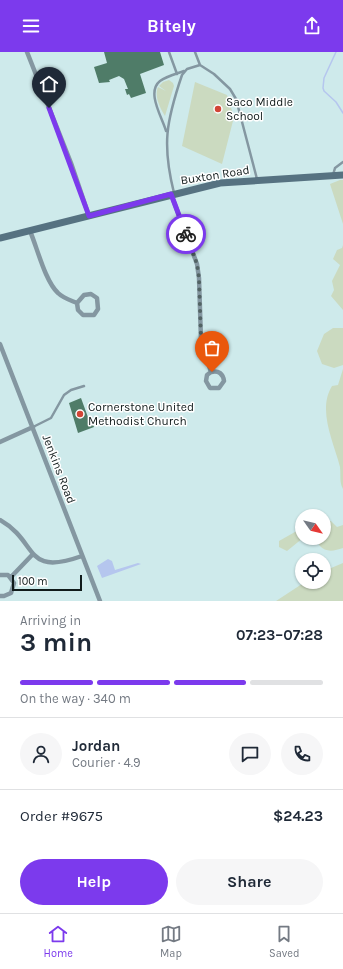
<!DOCTYPE html>
<html lang="en">
<head>
<meta charset="utf-8">
<style>
	:root { --surface:#fff; --page:#f6f6f7; --text:#1f2937; --muted:#747a83; --line:#e0e1e3; --accent:#7c3aed }
	body { margin:0; font-family:Karla,sans-serif; background:var(--page); color:var(--text); height:100vh; display:flex; flex-direction:column; font-size:15px; white-space:nowrap }
	* { box-sizing:border-box; margin:0 }
	p { font-size:13px; color:var(--muted) }
	.icon { flex:none; width:22px; height:22px; fill:none; stroke:currentColor; stroke-width:2; stroke-linecap:round; stroke-linejoin:round }
	.map { position:relative; height:549px; overflow:hidden }
	.drawer { display:flex; flex-direction:column; background:var(--surface); flex:1 }
	.drawer>* { flex:none }
	.needle { width:26px; rotate:124deg }
	.buttons { position:absolute; left:295px; top:457px; display:grid; gap:8px }
	.buttons a { display:grid; place-items:center; width:36px; height:36px; border-radius:50%; background:var(--surface); box-shadow:0 1px 3px #0004; font-size:20px }
	.scale { position:absolute; left:12px; bottom:10px; width:70px; box-sizing:border-box; padding-left:4px; border:2px solid #101b1b; border-top:0; font-size:11px; line-height:14px; white-space:nowrap; color:#101b1b; -webkit-text-stroke:3px #fff; paint-order:stroke }
	.pin { position:absolute; display:grid; place-items:center; width:34px; height:34px; color:#fff; margin:-41px -17px; border-radius:50% 50% 50% 0; rotate:-45deg; box-shadow:0 0 4px #0007 }
	.pin .icon { rotate:45deg }
	.courier { position:absolute; display:grid; place-items:center; width:40px; height:40px; margin:-20px; border:3px solid #7c3aed; border-radius:50%; background:#fff; color:#222; box-shadow:0 1px 5px #0007 }
	.headline em { font-style:normal; font-weight:700 }
	.headline div { display:flex; flex-direction:column-reverse }
	.headline { display:flex; align-items:center; justify-content:space-between; height:68px; padding:0 20px }
	h1 { font-size:26px; font-weight:700; line-height:30px }
	.bar { display:grid; grid-template-columns:repeat(4,1fr); gap:6px 4px; align-content:center; height:48px; padding:0 20px }
	.bar i { height:5px; border-radius:3px; background:var(--line) }
	.bar .current { background:var(--accent) }
	.bar p { grid-column:span 4 }
	.line { display:flex; align-items:center; gap:10px; padding:0 20px; border-top:1px solid var(--line) }
	.line div { flex:1 }
	.round { display:grid; place-items:center; flex:none; width:42px; height:42px; border-radius:21px; background:var(--page) }
	.button { display:flex; gap:8px; margin-top:auto; padding:8px 20px }
	.button a { flex:1; height:46px; border-radius:24px; background:var(--accent); color:#fff; font-size:16px; font-weight:700; line-height:46px; text-align:center }
	.button a+a { background:var(--page); color:var(--text) }
	header { display:flex; justify-content:space-between; align-items:center; height:52px; padding:0 20px; background:var(--accent); color:#fff; font-size:18px; font-weight:700 }
	.menu { display:flex; justify-content:space-around; align-items:center; height:56px; border-top:1px solid var(--line); background:var(--surface); font-size:11px; color:var(--muted) }
	.menu a { display:grid; justify-items:center; gap:2px }
	.menu .current { color:var(--accent) }
	.map>svg:first-child { display:block }
</style>
</head>
<body>
<header><svg class="icon" aria-label="menu" viewBox="0 0 24 24"><path d="M4 6h16M4 12h16M4 18h16"/></svg>Bitely<svg class="icon" aria-label="share" viewBox="0 0 24 24"><path d="M12 15V3M7 8l5-5 5 5M5 13v7h14v-7"/></svg></header>
<div class="map">
<svg width="343" height="549" viewBox="0 0 343 549">
	<rect width="100%" height="100%" fill="#ceeaeb"/>
	<!-- green -->
	<path fill="#cbdac0" d="M169,28L173,31L174,34L165,64C160,56 154,44 158,35L166,39L159,34L163,30Z
		M195,30L227,43L234,65L222,112L182,94Z
		M340,128H343V172L330,132Z
		M343,193V258L331,244L334,238L332,229L340,213L333,207L337,198L342,196Z
		M333,276H343V313L334,316L322,312L317,299L324,282Z
		M343,317V437C339,430 341,423 340,415C334,391 317,358 332,334L338,333Z
		M331,469L337,475L343,473V496C334,499 326,501 319,493L320,488L329,483L324,481V470Z
		M302,476L303,486L287,499L279,495V489Z
		M343,511V549H276L305,530H324V519Z"/>
	<!-- water -->
	<path fill="#b5c6ee" d="M108,507L112,509L115,518L138,511L141,512L102,526L97,514Z"/>
	<g fill="none" stroke-linecap="round" stroke-linejoin="round">
		<!-- stream -->
		<path stroke="#b5c6ee" stroke-width="1.5" d="M336,0L324,26L323,36L324,39L336,50L343,61"/>
	</g>
	<!-- building -->
	<path fill="#4f7c68" d="M104,0H160L164,13L140,22L146,41L131,46L129,42L127,43L125,37H128L124,27L119,24L109,28L110,30L99,31L94,15L107,11Z
		M81,346L89,368L91,367L94,375L78,381L69,351Z"/>
	<g fill="none" stroke-linecap="round" stroke-linejoin="round">
		<!-- service -->
		<path stroke="#8497a1" stroke-width="2.5" d="M169,0L177,22
			M195,0L200,13
			M166,79C162,65 146,40 160,29C167,24 176,22 184,19
			M333,123L335,116L343,110
			M174,141C162,93 166,70 182,23L187,17L200,13L214,22L230,37L236,47L257,127
			M33,375L51,366L64,343L71,338L84,334"/>
		<!-- minor -->
		<path stroke="#8497a1" stroke-width="4.5" d="M27,0L71,111L89,164
			M171,142L197,212L199,226L201,288L211,320L207,323L206,329L210,336H219L224,329C223,322 219,318 211,320
			M30,179C37,195 45,229 58,241C63,246 70,248 77,251L78,258L83,263H94L98,257L97,246L91,242L84,243L77,251
			M0,292L100,549
			M0,390L33,375
			M0,468C39,490 23,525 82,504
			M0,523H8L14,531L11,541L4,544H0
			M11,525L33,502"/>
		<!-- secondary -->
		<path stroke="#567281" stroke-width="7" d="M0,186L220,131L343,123"/>
	</g>
	<g fill="none" stroke-linecap="round" stroke-linejoin="round">
		<!-- done -->
		<path stroke="#526364" stroke-width="4" stroke-dasharray="0 7.2" d="M186,182L197,212L199,226L201,288L212,320"/>
		<!-- route -->
		<path stroke="#7c3aed" stroke-width="5" d="M49,56L89,164L171,142L186,182"/>
	</g>
	<!-- markers -->
	<g fill="#d24536" stroke="#fff" stroke-width="1.5">
		<circle cx="218" cy="57" r="4"/>
		<circle cx="80" cy="362" r="4"/>
	</g>
	<g text-anchor="middle" stroke-width="3" stroke-linejoin="round" paint-order="stroke">
		<!-- poi labels -->
		<g font-size="12" fill="#101b1b" stroke="#fff" text-anchor="start">
			<text x="226" y="54">Saco Middle<tspan x="226" dy="14">School</tspan></text>
			<text x="88" y="359">Cornerstone United<tspan x="88" dy="14">Methodist Church</tspan></text>
		</g>
		<!-- street labels -->
		<g font-size="12" fill="#101b1b" stroke="#fff">
			<text transform="translate(215 123) rotate(-9)" y="4">Buxton Road</text>
			<text transform="translate(59 417) rotate(69)" y="4">Jenkins Road</text>
		</g>
	</g>
</svg>
<div class="buttons">
<a><svg class="needle" viewBox="-14 -14 28 28"><path d="M0-13l5 13h-10z" fill="#e53935"/><path d="M0 13l5-13h-10z" fill="#747a83"/></svg></a>
<a><svg class="icon" aria-label="locate" viewBox="0 0 24 24"><circle cx="12" cy="12" r="6"/><path d="M12 2v4M12 18v4M2 12h4M18 12h4"/></svg></a>
</div>
<div class="scale">100 m</div>
<div class="pin" style="left:212px;top:320px;background:#ea580c"><svg class="icon" aria-label="bag" viewBox="0 0 24 24"><path d="M5 8h14l-1 12H6zM9 8a3 3 0 0 1 6 0"/></svg></div>
<div class="pin" style="left:49px;top:56px;background:#1f2937"><svg class="icon" aria-label="home" viewBox="0 0 24 24"><path d="M3 11l9-7 9 7M6 9v11h12V9"/></svg></div>
<div class="courier" style="left:186px;top:182px"><svg class="icon" aria-label="bike" viewBox="0 0 24 24"><circle cx="6" cy="16" r="4"/><circle cx="18" cy="16" r="4"/><path d="M6 16l4-8h5l3 8M10 8l3 8H6M13 5h3"/></svg></div>
</div>
<section class="drawer">
<div class="headline"><div><h1>3 min</h1><p>Arriving in</p></div><em>07:23–07:28</em></div>
<div class="bar"><i class="current"></i><i class="current"></i><i class="current"></i><i></i><p>On the way · 340 m</p></div>
<div class="line" style="height:72px"><a class="round"><svg class="icon" aria-label="person" viewBox="0 0 24 24"><circle cx="12" cy="8" r="4"/><path d="M4 21q1-7 8-7t8 7"/></svg></a><div><b>Jordan</b><p>Courier · 4.9</p></div><a class="round"><svg class="icon" aria-label="chat" viewBox="0 0 24 24"><path d="M4 5h16v11H9l-5 4z"/></svg></a><a class="round"><svg class="icon" aria-label="phone" viewBox="0 0 24 24"><path d="M5 4h4l2 5-3 2q2 4 5 5l2-3 5 2v4C11 20 4 13 5 4z"/></svg></a></div>
<div class="line" style="height:52px"><div>Order #9675</div><b>$24.23</b></div>
<div class="button"><a>Help</a><a>Share</a></div>
</section>
<nav class="menu">
<a class="current"><svg class="icon" aria-label="home" viewBox="0 0 24 24"><path d="M3 11l9-7 9 7M6 9v11h12V9"/></svg>Home</a>
<a><svg class="icon" aria-label="map" viewBox="0 0 24 24"><path d="M3 6l6-2 6 2 6-2v14l-6 2-6-2-6 2zM9 4v14M15 6v14"/></svg>Map</a>
<a><svg class="icon" aria-label="saved" viewBox="0 0 24 24"><path d="M7 4h10v16l-5-4-5 4z"/></svg>Saved</a>
</nav>
</body>
</html>
